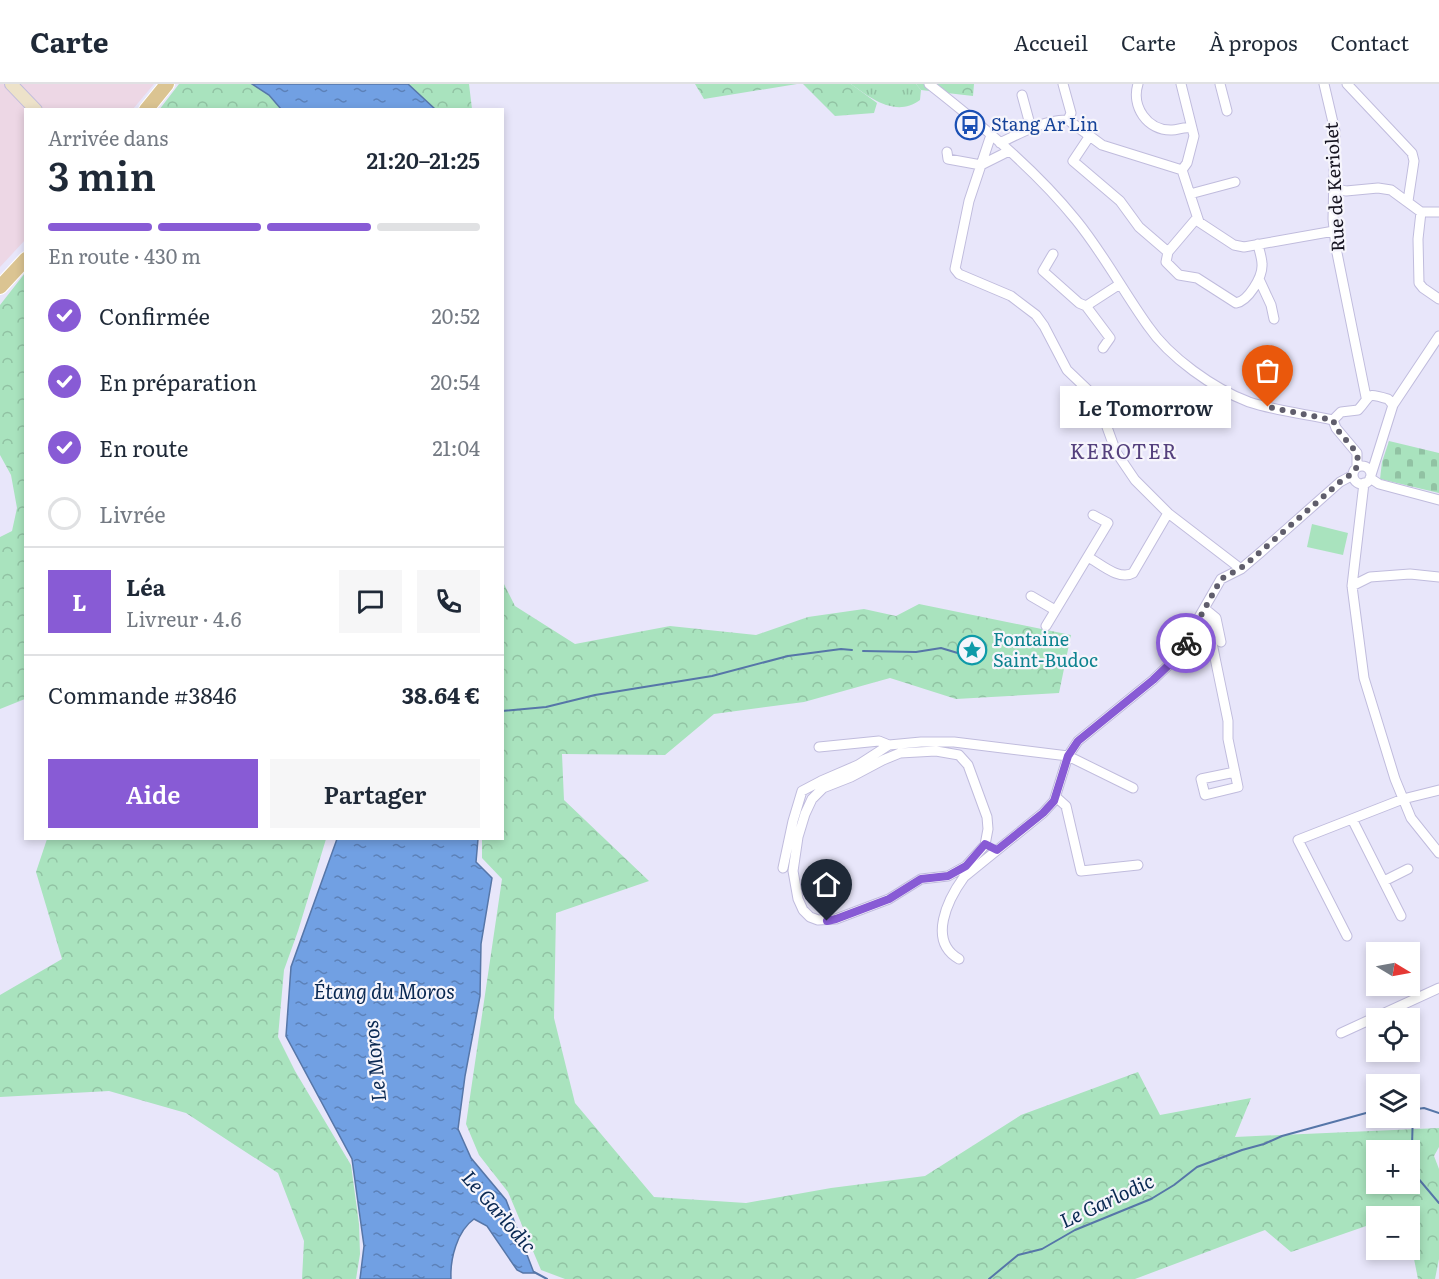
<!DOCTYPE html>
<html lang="fr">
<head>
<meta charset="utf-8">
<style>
	:root { --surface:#fff; --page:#f6f6f7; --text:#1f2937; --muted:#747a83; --line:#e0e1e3; --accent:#885bd5 }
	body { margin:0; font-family:Literata,serif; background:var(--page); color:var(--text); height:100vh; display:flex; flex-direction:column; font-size:22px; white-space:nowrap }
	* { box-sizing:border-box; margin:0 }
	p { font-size:20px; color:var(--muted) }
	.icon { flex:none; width:33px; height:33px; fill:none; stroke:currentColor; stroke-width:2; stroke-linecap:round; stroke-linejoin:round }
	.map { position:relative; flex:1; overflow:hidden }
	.panel { position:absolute; left:24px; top:24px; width:480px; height:732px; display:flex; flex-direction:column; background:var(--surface); border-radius:0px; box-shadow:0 3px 9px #0003 }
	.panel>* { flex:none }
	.needle { width:39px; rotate:100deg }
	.controls { position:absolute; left:1366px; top:858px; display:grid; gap:12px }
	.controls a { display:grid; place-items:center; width:54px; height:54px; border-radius:0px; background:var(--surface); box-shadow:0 3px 9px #0003; font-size:30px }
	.pin { position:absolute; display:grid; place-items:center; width:51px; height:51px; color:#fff; margin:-62px -26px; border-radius:50% 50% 50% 0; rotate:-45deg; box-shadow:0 0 6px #0007 }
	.pin .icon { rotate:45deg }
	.courier { position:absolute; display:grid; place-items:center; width:60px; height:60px; margin:-30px; border:4px solid #885bd5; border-radius:50%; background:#fff; color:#222; box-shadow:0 2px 8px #0007 }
	.bubble { position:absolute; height:42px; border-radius:0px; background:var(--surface); box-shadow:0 3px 9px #0003; font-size:20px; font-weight:600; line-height:42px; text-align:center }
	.summary em { font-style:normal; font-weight:600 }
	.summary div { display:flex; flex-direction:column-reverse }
	.summary { display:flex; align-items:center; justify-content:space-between; height:102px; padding:0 24px }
	h1 { font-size:39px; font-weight:600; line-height:45px }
	.bar { display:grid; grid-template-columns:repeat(4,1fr); gap:9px 6px; align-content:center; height:72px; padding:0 24px }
	.bar i { height:8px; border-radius:4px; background:var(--line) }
	.bar .selected { background:var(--accent) }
	.bar p { grid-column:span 4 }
	.line { display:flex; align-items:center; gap:15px; padding:0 24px; border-top:2px solid var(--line) }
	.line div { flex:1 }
	.round { display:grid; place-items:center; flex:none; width:63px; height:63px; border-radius:0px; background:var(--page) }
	ol { padding:0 24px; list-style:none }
	li { display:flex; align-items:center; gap:18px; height:66px }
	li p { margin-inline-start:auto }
	li .icon { padding:6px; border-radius:50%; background:var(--accent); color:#fff; stroke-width:4 }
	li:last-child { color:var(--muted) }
	li i { width:33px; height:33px; border:3px solid var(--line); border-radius:50% }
	.action { display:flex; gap:12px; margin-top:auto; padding:12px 24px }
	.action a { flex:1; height:69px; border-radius:0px; background:var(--accent); color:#fff; font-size:24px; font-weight:600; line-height:69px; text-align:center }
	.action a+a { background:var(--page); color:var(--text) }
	header { display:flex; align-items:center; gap:36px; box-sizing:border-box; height:84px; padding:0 30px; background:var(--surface); border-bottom:2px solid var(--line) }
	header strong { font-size:28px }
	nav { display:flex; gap:33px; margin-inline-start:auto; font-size:21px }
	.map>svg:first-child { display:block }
</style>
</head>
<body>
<header>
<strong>Carte</strong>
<nav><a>Accueil</a><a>Carte</a><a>À propos</a><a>Contact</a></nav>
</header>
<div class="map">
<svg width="1439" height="1195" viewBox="0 0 1439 1195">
	<defs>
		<pattern id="grass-tufts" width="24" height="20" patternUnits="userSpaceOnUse" patternTransform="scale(1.5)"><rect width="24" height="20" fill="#a9e3be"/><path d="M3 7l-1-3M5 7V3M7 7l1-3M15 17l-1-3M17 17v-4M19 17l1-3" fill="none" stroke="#91c2a3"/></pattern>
		<pattern id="forest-crowns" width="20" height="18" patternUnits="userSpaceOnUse" patternTransform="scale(1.5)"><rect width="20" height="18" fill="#a9e3be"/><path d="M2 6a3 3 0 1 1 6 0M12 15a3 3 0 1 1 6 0" fill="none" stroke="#91c2a3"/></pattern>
		<pattern id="cemetery-stones" width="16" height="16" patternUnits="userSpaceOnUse" patternTransform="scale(1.5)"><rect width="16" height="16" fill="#a9e3be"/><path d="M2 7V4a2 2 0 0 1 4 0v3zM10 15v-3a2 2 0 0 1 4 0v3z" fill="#91c2a3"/></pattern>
		<pattern id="water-ripples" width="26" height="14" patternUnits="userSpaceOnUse" patternTransform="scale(1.5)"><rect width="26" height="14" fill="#71a0e3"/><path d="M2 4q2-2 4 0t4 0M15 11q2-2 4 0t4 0" fill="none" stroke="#5c81b8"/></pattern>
	</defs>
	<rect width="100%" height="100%" fill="#e8e6fa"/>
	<!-- industrial -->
	<path fill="#edd7e5" d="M0,0H154L133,25L26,26L25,156L0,183Z"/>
	<!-- grass -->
	<path fill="url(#grass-tufts)" d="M851,0H916L921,6L920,16C896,34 870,14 851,0Z"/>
	<!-- forest -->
	<path fill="url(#forest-crowns)" fill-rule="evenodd" d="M179,0H254L269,11L281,25L159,26Z
		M408,0H469L472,25H435Z
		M695,0H797L704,15Z
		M803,0H851L877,19L874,29L835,32Z
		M916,0H974L973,12L921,6Z
		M25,189V615L0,625V453L12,447L17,424L11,391L0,371V221Z
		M503,498L515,522L575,560L670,542L756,551L808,533L864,525L896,532L919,520L1071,551L1059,609L956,615L890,594L804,618L714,630L665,671L562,670L564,716L649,797L556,829L554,934L575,1019L654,1113L746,1119L831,1104L925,1092L1021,1031L1138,988L1160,1031L1251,1014L1235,1053L1439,1044V1063L1434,1072L1439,1085V1175L1435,1195H1418L1413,1170L1407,1166H1410V1132H1377V1143L1372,1140L1291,1168L1265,1146L1135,1195H565L541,1186L508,1108L479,1071L466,1040L502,795L482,774V755L502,754ZM1377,1066H1410V1100H1377Z
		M47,755H326L298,847L284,886L278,953L295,987L351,1081L359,1140L360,1170L356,1195H302L304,1157L278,1089L186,1029L109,1007L0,1013V911L62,875L36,788Z"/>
	<!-- cemetery -->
	<path fill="url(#cemetery-stones)" d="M1389,357L1439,369V409L1380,395L1382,378Z"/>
	<!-- pitch -->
	<path fill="#a9e3be" d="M1312,440L1348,449L1343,471L1307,463Z"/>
	<!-- water -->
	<path fill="url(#water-ripples)" stroke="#5676a8" stroke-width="1.5" d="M252,0H408L435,25H281L269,11Z
		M337,755H478L476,778L492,794L481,860L480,912L465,992L458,1045L471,1074L506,1116L534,1189H523L517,1186L487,1142L474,1135C457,1147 450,1175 451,1195H360L364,1162L352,1075L286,952L291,883Z"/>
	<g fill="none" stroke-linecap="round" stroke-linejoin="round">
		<!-- stream -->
		<path stroke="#5676a8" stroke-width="2" d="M863,567L916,568L941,564L961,570
			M502,627L546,623L595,611L712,592L788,572L841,565L852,566
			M1410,1026L1424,1024L1439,1029
			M1413,1027L1412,1062L1415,1082
			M1416,1090L1417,1093L1439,1119
			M534,1188L547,1195
			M989,1195L1018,1171L1042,1165L1075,1146L1151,1115L1174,1101L1197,1083L1242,1066L1264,1060L1282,1052L1377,1026"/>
		<!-- street casing -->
		<g stroke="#c0bcdd" stroke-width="11">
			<path id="street" d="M929,0C981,41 1035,85 1076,136C1103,169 1123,207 1148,242C1169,273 1214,305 1249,318C1276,327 1305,330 1333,336
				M1063,0L1071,29L1068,36
				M1138,0C1131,22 1147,47 1172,46C1178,46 1183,43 1190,44
				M1181,0L1194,52L1187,79L1182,86
				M1220,0L1227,27
				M1324,0L1335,47L1333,135L1336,164L1366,313
				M1347,0L1412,69L1414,77L1408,117
				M1022,11L1031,44
				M991,51L969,117L955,185L959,190L1011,212L1036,231L1044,242L1067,286L1089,307L1099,321L1116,368L1135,396L1168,429L1241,485
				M1089,53L1073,77L1120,117L1139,143L1168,168
				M1000,59C1020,49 1046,35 1068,36L1102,61L1182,86
				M947,68L948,75L981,81
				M981,81L1009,67
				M1182,86L1199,138L1234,161L1244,163L1334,147
				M1333,104L1346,107L1378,104L1391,106L1421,128H1439
				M1190,110L1235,98
				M1421,128L1418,155L1419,199L1423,204L1439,215
				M1196,135L1168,168L1166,178L1179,191L1197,194L1236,219C1248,217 1263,193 1262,180C1262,174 1259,166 1258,160
				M1053,170L1043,187L1079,219L1086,222L1110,254L1103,264
				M1259,195L1271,221L1274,235
				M1086,222L1120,200
				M1333,336L1341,328L1358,326C1372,311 1365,308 1388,315L1393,321
				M1333,336L1336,344L1357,369V383
				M1353 391a9 9 0 1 1 18 0a9 9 0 1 1-18 0Z
				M1371,391L1393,321L1439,252
				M1370,394L1379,400L1439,416
				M1364,399L1352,502L1364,594L1395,695L1411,734L1439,769
				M1088,473C1101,480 1119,497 1133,489L1168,429
				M1352,502L1370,493L1410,490L1439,493
				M1031,512L1055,526
				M1205,525L1228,637V655L1238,703L1205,711L1201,695L1235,688
				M1205,525L1216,534L1221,558
				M1046,542L1108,439L1093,431
				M819,663L879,657L889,661
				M936,667L959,671L968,681L987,733L988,745L985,761L966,782L948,792L921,795L889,815L836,835L818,836L810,833L803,826L798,815L793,787L798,753L805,730L812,715L823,704L851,693L883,676L900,669Z
				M1056,713L1066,722L1081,787L1138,781
				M1352,735L1401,832
				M783,784L793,737L802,707L821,697L858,681L889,661L921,658H954L1068,672L1133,704
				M1384,797L1408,785
				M1347,852L1298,756L1403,715L1439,706
				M959,875C927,857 948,815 964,793L1043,729L1054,717L1068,672L1078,657L1153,596L1175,575L1221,495L1241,485L1261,468L1340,398L1353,391
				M1341,949L1439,904"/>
		</g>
		<!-- secondary casing -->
		<g stroke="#c0bcdd" stroke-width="14">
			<path id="secondary" d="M11,0L36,26"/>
		</g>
		<!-- primary casing -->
		<g stroke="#fff" stroke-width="16">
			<path id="primary" d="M146,26L167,0
				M0,203L26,175"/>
		</g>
		<!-- street -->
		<use href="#street" stroke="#fff" stroke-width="9"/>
		<!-- secondary -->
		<use href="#secondary" stroke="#ede2c9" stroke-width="12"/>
		<!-- primary -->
		<use href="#primary" stroke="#dbc492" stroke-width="14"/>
	</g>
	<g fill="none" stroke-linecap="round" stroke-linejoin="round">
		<!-- done -->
		<path stroke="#605e6c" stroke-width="6" stroke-dasharray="0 10.8" d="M1186,559L1221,495L1241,484L1251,476L1340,398C1352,389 1360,388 1357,369L1336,344L1333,336L1268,323"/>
		<!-- route -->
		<path stroke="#885bd5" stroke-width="8" d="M827,837L836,835L889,815L921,795L948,792L966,782L985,760L997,766L1043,729L1054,717L1068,672L1078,657L1153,596L1175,575L1186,559"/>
	</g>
	<!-- icons -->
	<defs>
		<g id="bus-ring" transform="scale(1.5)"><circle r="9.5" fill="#f6f5fc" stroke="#1a4fb4" stroke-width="1.5"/><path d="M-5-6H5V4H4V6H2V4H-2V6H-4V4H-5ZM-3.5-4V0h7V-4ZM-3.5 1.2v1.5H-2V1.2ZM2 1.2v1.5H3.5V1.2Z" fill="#1a4fb4"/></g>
		<g id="sight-ring" transform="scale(1.5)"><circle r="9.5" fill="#f6f5fc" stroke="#0f9aa8" stroke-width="1.5"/><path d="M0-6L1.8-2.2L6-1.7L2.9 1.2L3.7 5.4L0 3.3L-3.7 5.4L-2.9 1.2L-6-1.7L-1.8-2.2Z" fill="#0f9aa8"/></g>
	</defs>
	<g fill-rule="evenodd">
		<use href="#bus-ring" x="970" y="41"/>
		<use href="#sight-ring" x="972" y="566"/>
	</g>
	<g text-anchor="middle" stroke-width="4.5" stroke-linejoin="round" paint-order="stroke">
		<!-- transit labels -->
		<g font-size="18" fill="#164399" stroke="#f6f5fc" text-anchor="start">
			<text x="991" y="47">Stang Ar Lin</text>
		</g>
		<!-- street labels -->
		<g font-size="18" fill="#161420" stroke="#f6f5fc">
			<text transform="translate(1335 103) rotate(-93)" y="6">Rue de Keriolet</text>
		</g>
		<!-- culture labels -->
		<g font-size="18" fill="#0d838f" stroke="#f6f5fc" text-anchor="start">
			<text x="993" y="562">Fontaine<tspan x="993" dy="21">Saint-Budoc</tspan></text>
		</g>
		<!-- neighbourhood labels -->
		<g font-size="20" letter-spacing="1.5" fill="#54407d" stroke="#f6f5fc">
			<text x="1124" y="375">KEROTER</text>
		</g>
		<!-- water labels -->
		<g font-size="20" font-style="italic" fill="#092852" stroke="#f6f5fc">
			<text x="384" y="915">Étang du Moros</text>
			<text transform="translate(375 977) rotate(-96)" y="7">Le Moros</text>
			<text transform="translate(1107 1117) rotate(-25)" y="7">Le Garlodic</text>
			<text transform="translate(499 1128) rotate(49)" y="7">Le Garlodic</text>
		</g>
	</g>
</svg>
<div class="controls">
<a><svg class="needle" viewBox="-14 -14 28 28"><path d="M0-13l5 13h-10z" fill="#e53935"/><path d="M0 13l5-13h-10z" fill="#747a83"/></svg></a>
<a><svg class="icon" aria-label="locate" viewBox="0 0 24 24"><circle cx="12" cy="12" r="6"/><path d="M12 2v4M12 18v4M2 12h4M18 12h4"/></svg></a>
<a><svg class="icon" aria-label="layers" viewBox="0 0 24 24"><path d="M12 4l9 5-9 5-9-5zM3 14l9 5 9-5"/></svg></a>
<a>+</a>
<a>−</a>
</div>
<div class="pin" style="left:1268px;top:323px;background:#ea580c"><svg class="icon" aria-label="bag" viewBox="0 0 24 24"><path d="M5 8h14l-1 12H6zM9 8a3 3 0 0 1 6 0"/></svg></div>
<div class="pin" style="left:827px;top:837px;background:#1f2937"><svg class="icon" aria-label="home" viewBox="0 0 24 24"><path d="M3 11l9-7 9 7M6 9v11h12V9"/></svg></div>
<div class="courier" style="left:1186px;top:559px"><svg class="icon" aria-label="bike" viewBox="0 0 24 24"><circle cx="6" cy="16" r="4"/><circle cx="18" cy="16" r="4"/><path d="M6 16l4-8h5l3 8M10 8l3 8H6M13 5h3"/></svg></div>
<div class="bubble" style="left:1060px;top:302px;width:171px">Le Tomorrow</div>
<section class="panel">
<div class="summary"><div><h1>3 min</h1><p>Arrivée dans</p></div><em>21:20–21:25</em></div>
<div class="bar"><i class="selected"></i><i class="selected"></i><i class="selected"></i><i></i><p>En route · 430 m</p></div>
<ol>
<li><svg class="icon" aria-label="check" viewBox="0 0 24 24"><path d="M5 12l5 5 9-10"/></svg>Confirmée<p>20:52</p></li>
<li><svg class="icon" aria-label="check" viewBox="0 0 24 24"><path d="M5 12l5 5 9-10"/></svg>En préparation<p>20:54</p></li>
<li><svg class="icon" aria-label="check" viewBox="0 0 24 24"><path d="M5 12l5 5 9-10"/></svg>En route<p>21:04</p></li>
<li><i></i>Livrée</li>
</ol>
<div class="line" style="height:108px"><b class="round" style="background:var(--accent);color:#fff">L</b><div><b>Léa</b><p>Livreur · 4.6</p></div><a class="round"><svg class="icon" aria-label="chat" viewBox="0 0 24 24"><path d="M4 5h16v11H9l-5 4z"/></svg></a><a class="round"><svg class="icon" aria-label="phone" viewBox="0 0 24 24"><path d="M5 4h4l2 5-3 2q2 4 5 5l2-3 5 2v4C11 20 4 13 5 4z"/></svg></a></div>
<div class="line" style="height:78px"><div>Commande #3846</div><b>38.64 €</b></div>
<div class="action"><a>Aide</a><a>Partager</a></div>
</section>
</div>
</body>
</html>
